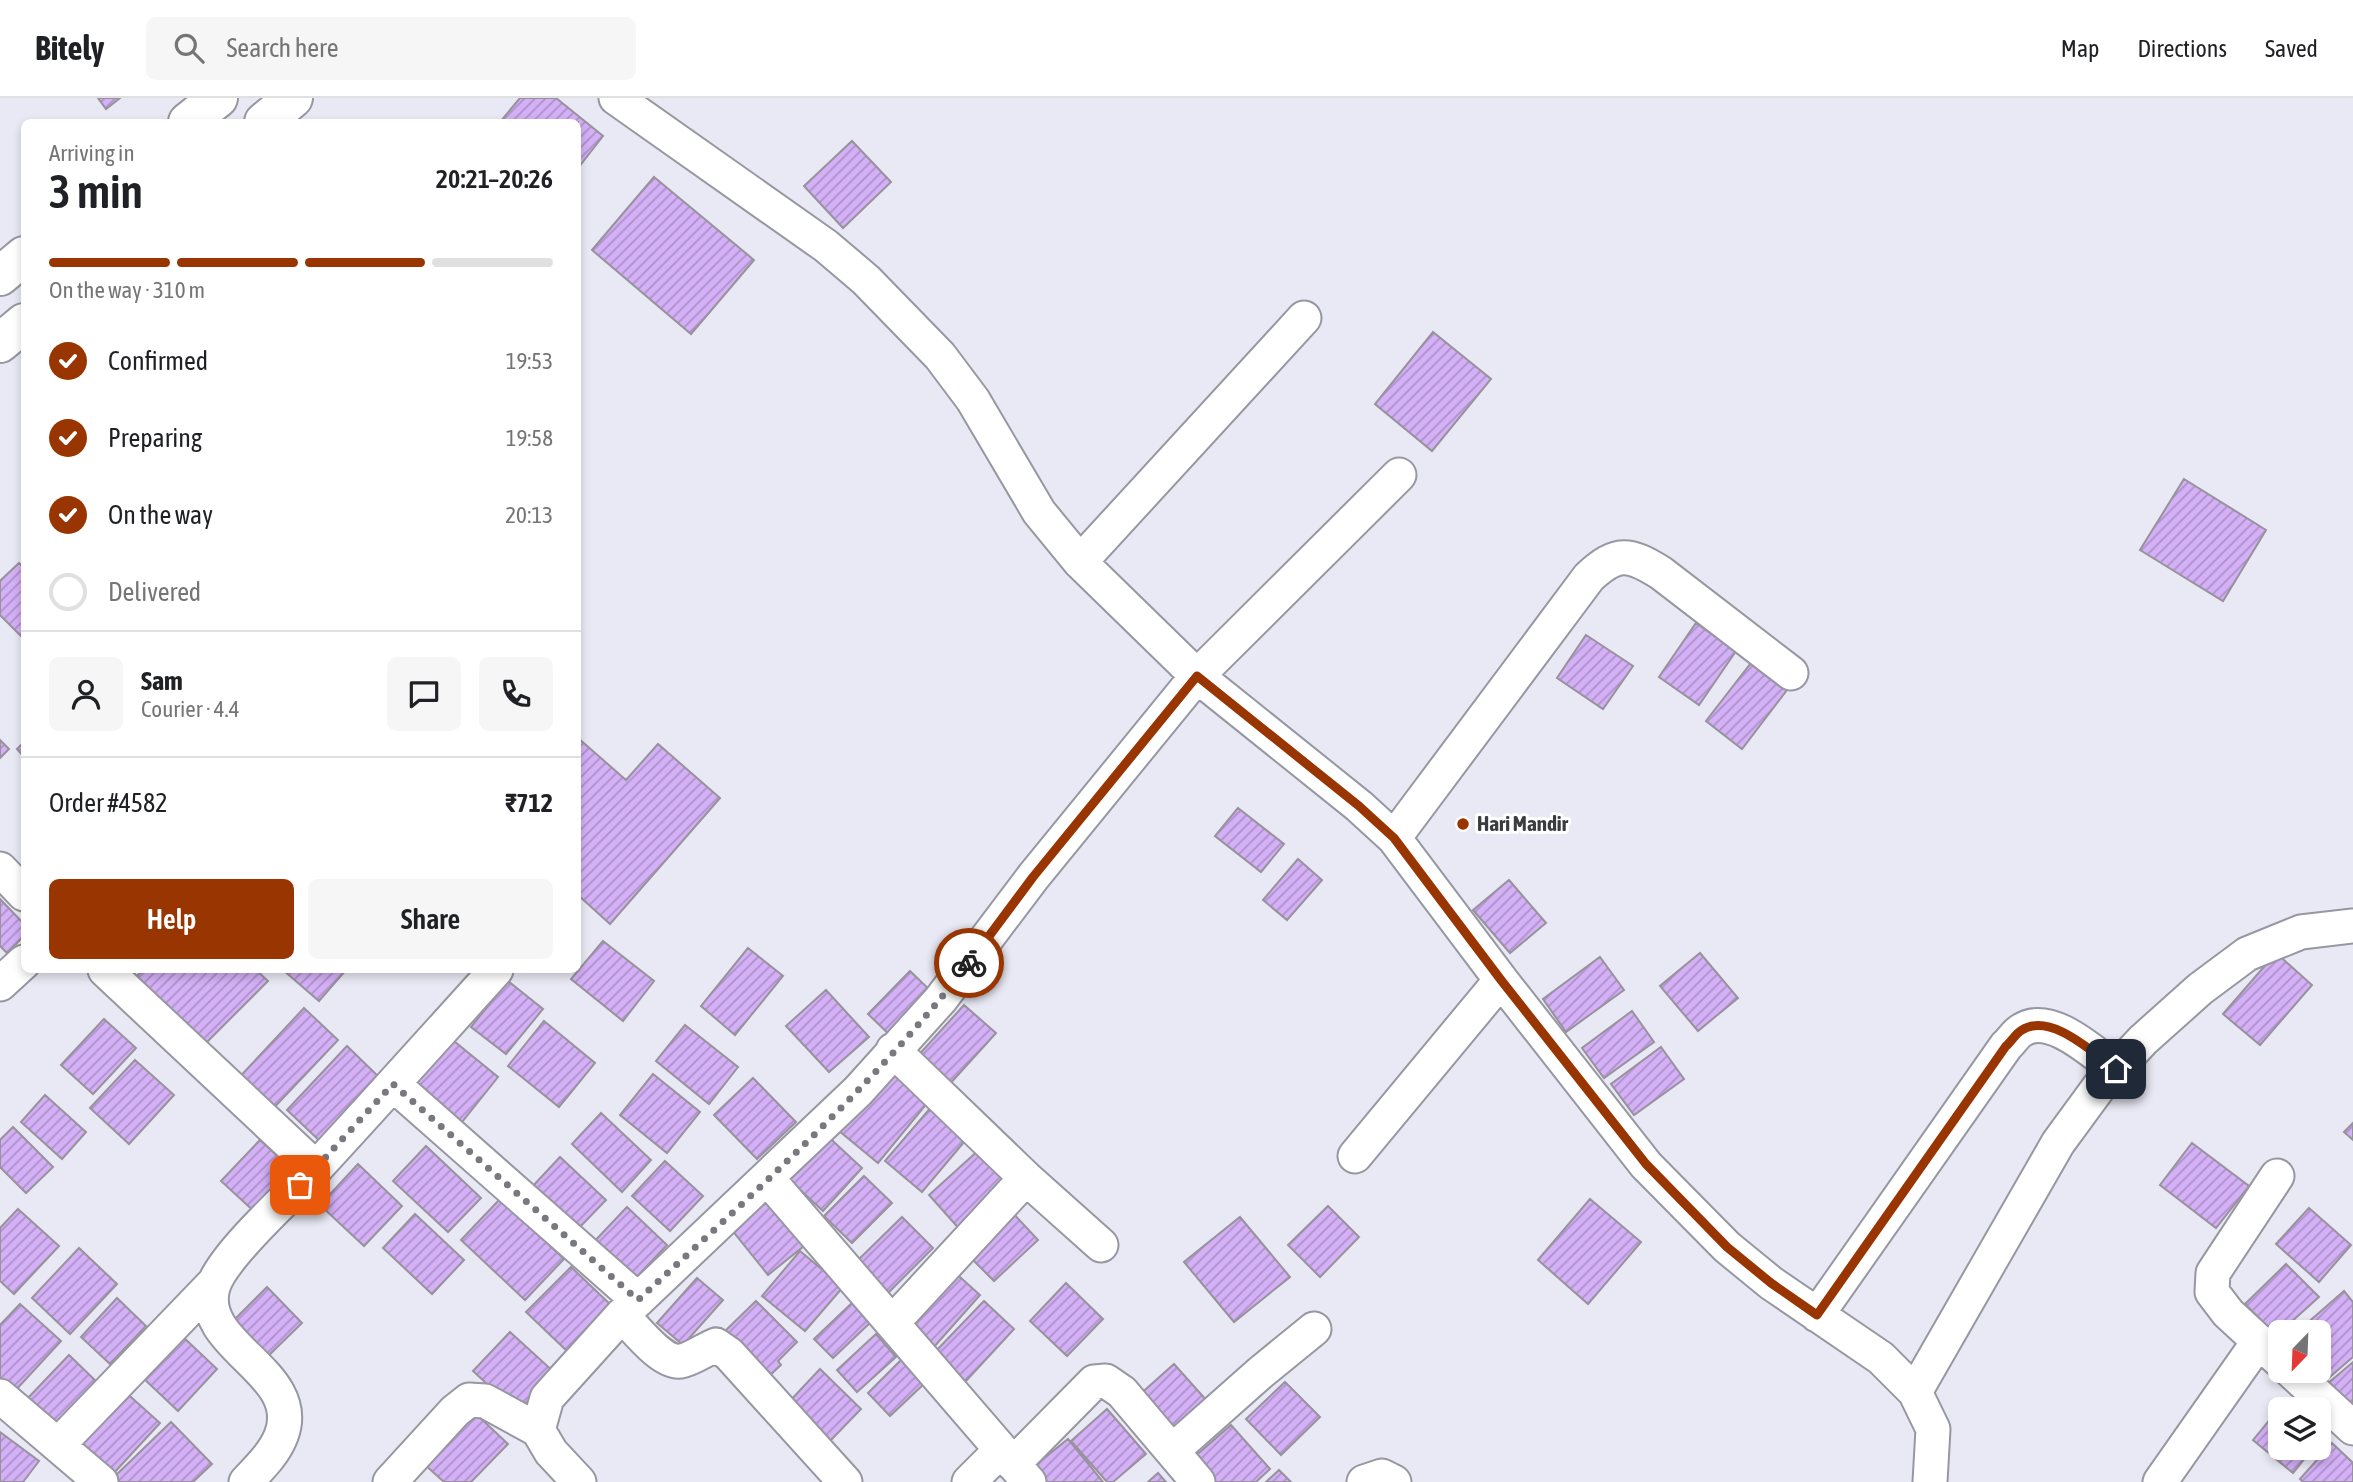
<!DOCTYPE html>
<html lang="en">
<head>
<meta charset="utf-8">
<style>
	:root { --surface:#fff; --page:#f6f6f6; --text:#202124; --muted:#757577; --line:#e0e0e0; --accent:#993500 }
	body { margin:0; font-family:"Asap Condensed",sans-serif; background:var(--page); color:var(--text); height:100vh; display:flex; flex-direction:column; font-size:26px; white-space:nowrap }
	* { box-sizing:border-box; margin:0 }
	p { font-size:23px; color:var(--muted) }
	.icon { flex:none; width:38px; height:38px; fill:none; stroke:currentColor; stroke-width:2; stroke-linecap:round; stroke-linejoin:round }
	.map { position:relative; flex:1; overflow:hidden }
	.side { position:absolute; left:21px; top:21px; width:560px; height:854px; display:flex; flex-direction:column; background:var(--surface); border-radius:10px; box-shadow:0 4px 10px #0003 }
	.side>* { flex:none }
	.needle { width:46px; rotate:203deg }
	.controls { position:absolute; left:2268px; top:1222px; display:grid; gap:14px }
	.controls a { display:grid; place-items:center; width:63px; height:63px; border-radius:10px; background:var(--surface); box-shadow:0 4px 10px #0003; font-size:35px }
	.pin { position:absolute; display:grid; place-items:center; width:60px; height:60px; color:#fff; margin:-30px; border-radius:14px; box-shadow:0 4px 10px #0006 }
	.courier { position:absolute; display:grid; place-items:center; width:70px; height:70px; margin:-35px; border:5px solid #993500; border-radius:50%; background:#fff; color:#222; box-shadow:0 2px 9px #0007 }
	.summary em { font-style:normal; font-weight:600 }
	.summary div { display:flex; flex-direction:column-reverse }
	.summary { display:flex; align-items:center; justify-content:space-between; height:119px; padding:0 28px }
	h1 { font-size:46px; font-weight:600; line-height:52px }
	.bar { display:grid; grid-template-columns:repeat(4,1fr); gap:10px 7px; align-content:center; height:84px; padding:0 28px }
	.bar i { height:9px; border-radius:5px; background:var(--line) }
	.bar .active { background:var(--accent) }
	.bar p { grid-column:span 4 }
	.line { display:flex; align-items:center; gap:18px; padding:0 28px; border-top:2px solid var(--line) }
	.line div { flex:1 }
	.round { display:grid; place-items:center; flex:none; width:74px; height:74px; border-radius:10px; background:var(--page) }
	ol { padding:0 28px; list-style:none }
	li { display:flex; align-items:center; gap:21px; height:77px }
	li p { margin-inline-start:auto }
	li .icon { padding:7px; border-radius:50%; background:var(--accent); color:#fff; stroke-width:4 }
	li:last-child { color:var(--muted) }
	li i { width:38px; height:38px; border:4px solid var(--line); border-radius:50% }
	.button { display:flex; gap:14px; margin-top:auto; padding:14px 28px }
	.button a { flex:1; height:80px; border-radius:10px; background:var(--accent); color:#fff; font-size:28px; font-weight:600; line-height:80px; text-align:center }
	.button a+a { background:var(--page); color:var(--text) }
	header { display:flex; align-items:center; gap:42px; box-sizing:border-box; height:98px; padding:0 35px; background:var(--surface); border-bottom:2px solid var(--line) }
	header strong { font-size:33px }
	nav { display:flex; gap:38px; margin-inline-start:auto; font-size:24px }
	.search { width:490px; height:63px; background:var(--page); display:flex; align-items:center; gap:18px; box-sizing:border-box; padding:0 24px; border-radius:10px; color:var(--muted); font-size:26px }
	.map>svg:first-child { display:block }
</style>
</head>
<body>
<header>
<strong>Bitely</strong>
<div class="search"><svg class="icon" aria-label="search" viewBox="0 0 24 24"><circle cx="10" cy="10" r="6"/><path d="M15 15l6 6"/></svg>Search here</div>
<nav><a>Map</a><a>Directions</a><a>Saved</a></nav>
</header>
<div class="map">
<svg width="2353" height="1384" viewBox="0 0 2353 1384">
	<defs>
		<pattern id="building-hatch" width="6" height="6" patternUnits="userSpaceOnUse" patternTransform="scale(1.75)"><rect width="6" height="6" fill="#d4b0f6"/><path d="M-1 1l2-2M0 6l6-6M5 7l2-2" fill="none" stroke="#ad90c9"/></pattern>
	</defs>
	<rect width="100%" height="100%" fill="#e8e9f4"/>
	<!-- building -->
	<path fill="url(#building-hatch)" stroke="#97929c" stroke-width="2" d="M98,0H120L106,11Z
		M520,0H556L603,38L578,70V24H500Z
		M852,43L891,84L843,130L804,88Z
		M654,79L754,162L691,236L592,152Z
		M1433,234L1491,281L1432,353L1375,306Z
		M2184,381L2266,432L2223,503L2140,452Z
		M19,465L24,470V541L0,517V483Z
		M1696,525L1736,553L1699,607L1659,579Z
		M1586,537L1633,568L1603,611L1557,580Z
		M1751,565L1787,592L1742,651L1706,623Z
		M578,640L626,682L658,646L720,700L610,826L578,797Z
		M0,642L9,651L0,660Z
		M24,644V659L17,651Z
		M1238,710L1284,746L1261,774L1215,738Z
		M1298,761L1322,782L1287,822L1263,802Z
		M1509,782L1546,825L1510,855L1473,812Z
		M0,801L24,826V838L7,855L0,848Z
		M603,843L654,883L623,923L571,881Z
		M748,850L783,878L735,937L701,908Z
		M1700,855L1738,900L1698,933L1660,888Z
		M2276,855L2312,887L2260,947L2223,916Z
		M1600,859L1624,892L1566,934L1543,901Z
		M143,872H256L268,883L200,951L132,883Z
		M283,872H346L319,903Z
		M910,873L937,899L895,942L868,916Z
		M508,883L543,911L506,956L471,929Z
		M826,892L869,939L829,974L786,928Z
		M964,907L996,935L947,989L915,961Z
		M304,910L338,942L267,1017L233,986Z
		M1632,913L1654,944L1604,980L1582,950Z
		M104,921L136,950L93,996L61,967Z
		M544,923L595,965L559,1009L508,968Z
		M685,927L738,969L709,1006L656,963Z
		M449,939L498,979L462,1024L413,984Z
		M347,948L382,982L322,1045L287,1012Z
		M1661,949L1684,981L1634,1017L1611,986Z
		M135,962L174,997L129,1046L90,1010Z
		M889,970L929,1003L878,1065L838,1032Z
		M653,976L700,1014L667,1055L620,1017Z
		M753,980L796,1024L757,1061L714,1017Z
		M45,997L86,1034L62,1061L21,1024Z
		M933,1007L969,1038L922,1094L885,1063Z
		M601,1015L651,1062L622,1094L572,1046Z
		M2353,1025V1042L2344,1034Z
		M13,1029L53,1069L26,1095L0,1069V1042Z
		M821,1032L862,1070L823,1113L782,1075Z
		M260,1042L296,1075L257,1116L221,1083Z
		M2192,1045L2249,1088L2216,1130L2160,1087Z
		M426,1048L481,1100L448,1134L393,1083Z
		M981,1050L1015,1088L963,1135L929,1097Z
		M560,1059L606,1102L576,1133L531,1090Z
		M665,1063L703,1098L670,1133L632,1098Z
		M358,1066L402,1108L364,1148L320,1107Z
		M864,1078L892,1105L852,1145L824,1118Z
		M763,1097L804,1148L768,1177L727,1126Z
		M500,1101L564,1161L525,1202L461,1142Z
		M1590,1101L1641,1144L1588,1206L1538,1162Z
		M1328,1108L1359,1139L1320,1179L1288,1147Z
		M627,1109L667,1147L630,1186L590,1148Z
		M2309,1110L2351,1147L2319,1184L2276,1146Z
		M18,1111L59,1148L14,1196L0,1183V1130Z
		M1011,1113L1038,1142L994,1183L966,1155Z
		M415,1116L464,1162L432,1196L383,1150Z
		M902,1119L933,1150L886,1197L855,1165Z
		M1240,1119L1290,1179L1234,1224L1184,1164Z
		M79,1150L117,1186L70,1236L32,1200Z
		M800,1153L843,1189L805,1233L762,1198Z
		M2286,1166L2319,1199L2280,1234L2278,1239L2245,1206Z
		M571,1169L612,1208L568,1254L526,1214Z
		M951,1171L980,1197L933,1250L904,1225Z
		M697,1180L723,1202L683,1247L657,1225Z
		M1066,1185L1103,1221L1067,1258L1030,1223Z
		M267,1189L302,1225L264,1262L230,1226Z
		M2344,1193L2353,1204V1259L2324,1284L2314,1272H2319V1234H2297Z
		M117,1200L146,1228L110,1266L81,1239Z
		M756,1203L797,1244L778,1263L781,1267L768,1279L724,1234Z
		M854,1203L872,1223L833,1260L814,1241Z
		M984,1203L1014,1231L965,1284L934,1255Z
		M20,1206L61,1243L13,1295L0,1284V1227Z
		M510,1234L555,1275L517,1314L473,1273Z
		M876,1236L896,1259L857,1294L837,1272Z
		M181,1237L217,1271L178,1313L142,1279Z
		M69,1257L99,1286L56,1331L26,1302Z
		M902,1261L925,1285L890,1318L868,1295Z
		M2353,1264V1317L2326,1287Z
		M1174,1266L1208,1304L1172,1337L1137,1299Z
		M820,1271L861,1311L829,1344L788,1305Z
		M1285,1284L1320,1319L1281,1357L1246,1321Z
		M122,1291L160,1325L113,1376L76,1342Z
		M2286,1302L2296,1311H2280V1349H2314L2293,1375L2253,1342Z
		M1107,1311L1146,1356L1113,1384H1107L1071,1343Z
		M474,1314L508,1346L471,1384H444L424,1366Z
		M171,1324L212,1366L193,1384H116L112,1381Z
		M1231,1327L1270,1371L1256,1384H1213L1192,1361Z
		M0,1334L39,1363L23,1384H0Z
		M1068,1341L1103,1384H1043L1032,1370Z
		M2332,1345L2353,1365V1384H2303L2300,1381Z
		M1279,1372L1291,1384H1266Z
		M1158,1375L1166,1384H1148Z"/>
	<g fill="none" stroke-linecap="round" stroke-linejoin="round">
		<!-- street casing -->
		<g stroke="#9797a1" stroke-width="37">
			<path id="street" d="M616,0L826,148L866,182L940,258L973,302L1039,414L1080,464L1197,578L1359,708L1394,740L1501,882L1646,1067L1727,1149L1771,1185L1881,1260L1915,1294L1933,1331L1930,1384
				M1080,464L1304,220
				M1394,740L1589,479C1617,453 1629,455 1661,475L1791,575
				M0,771L24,796
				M105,872L316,1070
				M0,886L24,864
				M893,952L1026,1080L1101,1147
				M393,986L638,1202
				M1355,1058L1501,882
				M2277,1078L2213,1175L2212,1194L2228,1215L2280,1263
				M767,1080L1029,1384
				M622,1217C635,1230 662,1266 681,1263C690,1262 706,1251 716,1247L729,1256L845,1384
				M1817,1217L2006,948C2011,944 2016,935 2022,932C2051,914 2093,955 2116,971
				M892,1225L1026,1080
				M2290,1272L2353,1330
				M1915,1294L2058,1045L2099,989L2143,942L2200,891L2247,856L2301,834L2353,828
				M0,1298L101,1384
				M58,1347L213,1186
				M1172,1353L1260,1275L1314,1231
				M1013,1366L1094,1284L1106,1283L1122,1294L1198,1384
				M246,1384C259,1370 274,1356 281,1338C306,1274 196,1249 213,1189C222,1158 292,1096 317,1069C377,1004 437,937 496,872
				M390,1384L455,1313L469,1302L485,1303L538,1332
				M579,1384L551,1354L538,1332L547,1300L622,1217L858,993L941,901L1033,779L1197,578L1399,377
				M969,1384L1001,1352
				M1364,1384L1382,1378L1394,1384
				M2160,1384L2259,1243"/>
		</g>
		<!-- highway casing -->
		<g stroke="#9797a1" stroke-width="42">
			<path id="highway" d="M188,24L218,0
				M264,24L293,0
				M0,178L24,158
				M0,245L24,225"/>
		</g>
		<!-- street -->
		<use href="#street" stroke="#fff" stroke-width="33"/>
		<!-- highway -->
		<use href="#highway" stroke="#fff" stroke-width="38"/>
	</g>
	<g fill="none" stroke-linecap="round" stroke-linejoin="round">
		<!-- done -->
		<path stroke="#78797f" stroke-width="7" stroke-dasharray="0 12.6" d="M300,1087L393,986L638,1202C753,1096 873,989 969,865"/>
		<!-- route -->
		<path stroke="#993500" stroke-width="9" d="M969,865L1033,779L1197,578L1359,708L1394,740L1501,882L1646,1066L1727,1149L1771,1185L1817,1217L2006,948C2011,944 2016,935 2022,932C2051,914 2093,955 2116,971"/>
	</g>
	<!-- markers -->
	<circle fill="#993500" stroke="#fff" stroke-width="2.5" cx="1463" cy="726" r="7"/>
	<g text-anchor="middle" stroke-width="6" stroke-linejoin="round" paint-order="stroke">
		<!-- poi labels -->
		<g font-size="21" font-weight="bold" fill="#3b3c40" stroke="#fff" text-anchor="start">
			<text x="1477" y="733">Hari Mandir</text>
		</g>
	</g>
</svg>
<div class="controls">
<a><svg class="needle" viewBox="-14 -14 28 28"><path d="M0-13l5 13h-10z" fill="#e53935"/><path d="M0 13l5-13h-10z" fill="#757577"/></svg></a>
<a><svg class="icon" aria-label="layers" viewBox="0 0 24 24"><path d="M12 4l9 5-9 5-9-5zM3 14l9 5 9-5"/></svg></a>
</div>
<div class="pin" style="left:300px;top:1087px;background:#ea580c"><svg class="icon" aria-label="bag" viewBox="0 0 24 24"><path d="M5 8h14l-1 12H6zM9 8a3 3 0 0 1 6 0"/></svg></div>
<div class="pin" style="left:2116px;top:971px;background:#1f2937"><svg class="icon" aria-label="home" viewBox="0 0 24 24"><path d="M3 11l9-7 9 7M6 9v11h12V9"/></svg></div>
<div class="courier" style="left:969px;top:865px"><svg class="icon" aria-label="bike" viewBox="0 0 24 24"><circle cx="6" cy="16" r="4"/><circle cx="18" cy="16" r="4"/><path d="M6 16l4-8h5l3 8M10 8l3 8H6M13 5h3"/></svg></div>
<section class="side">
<div class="summary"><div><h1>3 min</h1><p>Arriving in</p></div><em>20:21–20:26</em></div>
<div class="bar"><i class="active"></i><i class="active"></i><i class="active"></i><i></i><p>On the way · 310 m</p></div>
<ol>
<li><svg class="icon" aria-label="check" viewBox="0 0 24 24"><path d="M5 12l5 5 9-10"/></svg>Confirmed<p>19:53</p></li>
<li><svg class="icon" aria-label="check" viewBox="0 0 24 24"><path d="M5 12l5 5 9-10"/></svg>Preparing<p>19:58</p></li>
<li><svg class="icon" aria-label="check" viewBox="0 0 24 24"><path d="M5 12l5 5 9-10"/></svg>On the way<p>20:13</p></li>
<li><i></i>Delivered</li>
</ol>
<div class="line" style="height:126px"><a class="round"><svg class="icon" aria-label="person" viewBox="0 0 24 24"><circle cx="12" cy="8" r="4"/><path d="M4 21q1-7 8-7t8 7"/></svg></a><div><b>Sam</b><p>Courier · 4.4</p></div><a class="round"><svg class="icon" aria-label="chat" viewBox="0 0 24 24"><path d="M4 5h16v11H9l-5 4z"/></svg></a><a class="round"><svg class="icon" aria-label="phone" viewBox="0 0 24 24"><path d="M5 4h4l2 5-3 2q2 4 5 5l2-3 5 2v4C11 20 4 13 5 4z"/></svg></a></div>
<div class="line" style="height:91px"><div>Order #4582</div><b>₹712</b></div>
<div class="button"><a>Help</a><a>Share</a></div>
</section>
</div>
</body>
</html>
